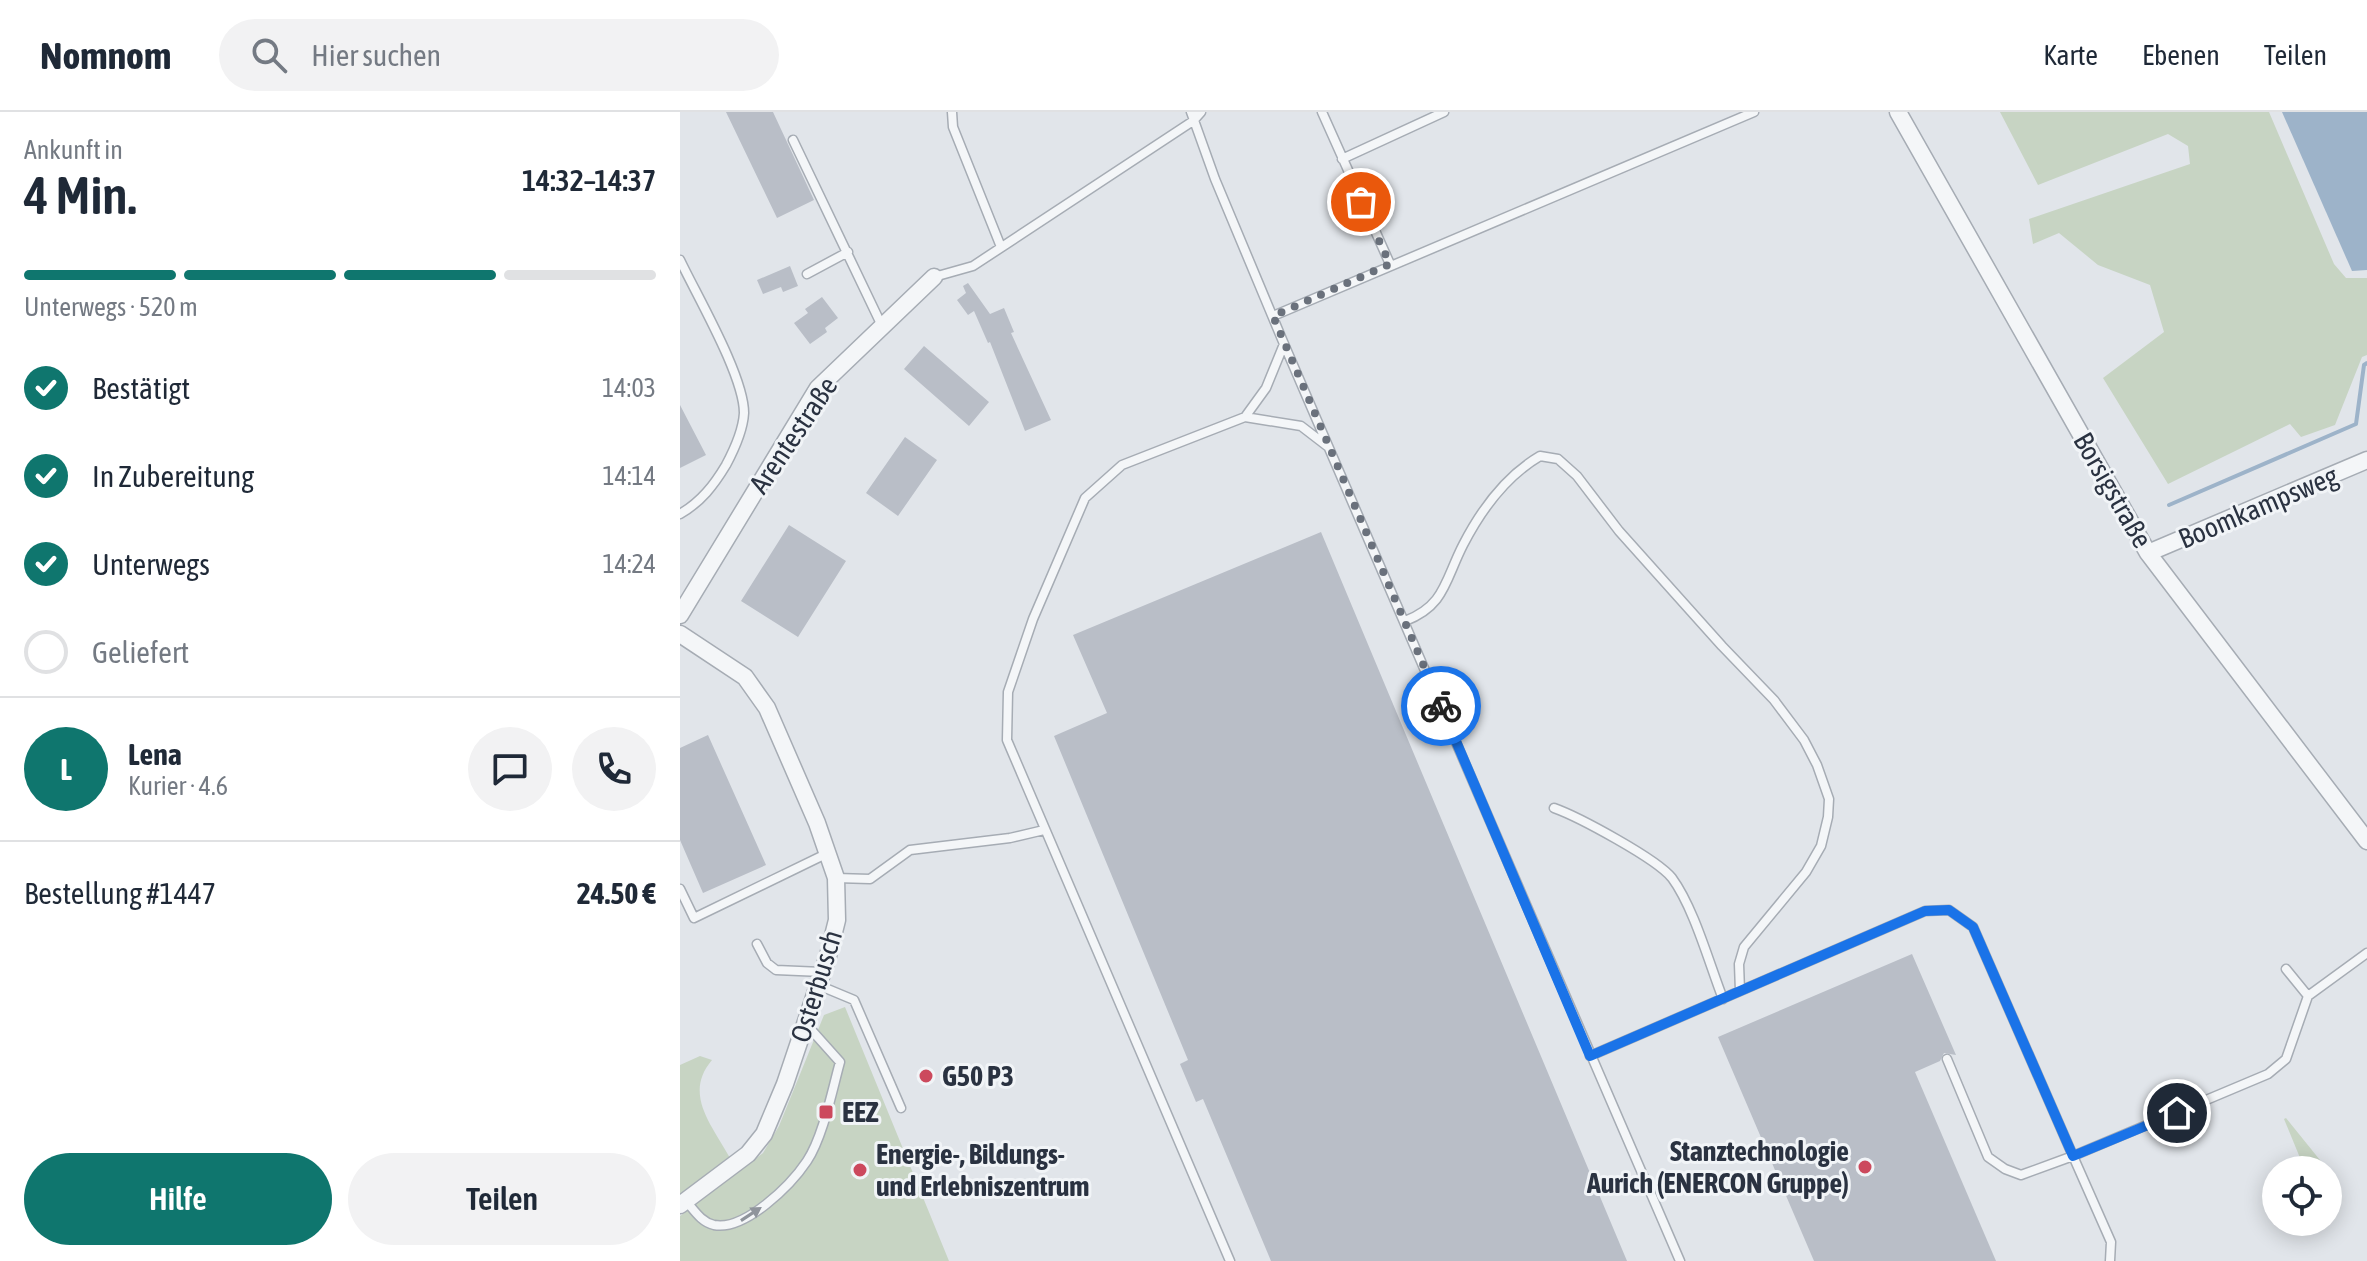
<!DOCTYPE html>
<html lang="de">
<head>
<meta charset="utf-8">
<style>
	:root { --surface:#fff; --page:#f2f2f3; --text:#1f2937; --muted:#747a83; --line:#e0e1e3; --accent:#0f766e }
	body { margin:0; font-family:"Asap Condensed",sans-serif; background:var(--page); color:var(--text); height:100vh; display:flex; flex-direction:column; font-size:30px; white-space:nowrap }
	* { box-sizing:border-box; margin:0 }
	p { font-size:26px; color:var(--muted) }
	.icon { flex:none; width:44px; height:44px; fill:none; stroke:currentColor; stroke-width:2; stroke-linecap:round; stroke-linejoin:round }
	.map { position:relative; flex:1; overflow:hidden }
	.panel { display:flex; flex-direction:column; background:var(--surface); width:680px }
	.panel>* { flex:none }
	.tools { position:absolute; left:1582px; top:1044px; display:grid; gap:16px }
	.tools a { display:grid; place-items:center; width:80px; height:80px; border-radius:50%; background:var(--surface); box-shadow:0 4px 20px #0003; font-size:40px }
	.pin { position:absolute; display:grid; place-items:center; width:68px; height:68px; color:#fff; margin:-34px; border:4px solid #fff; border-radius:50%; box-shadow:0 2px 8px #0007 }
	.courier { position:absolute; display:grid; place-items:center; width:80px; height:80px; margin:-40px; border:6px solid #1a73e8; border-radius:50%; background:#fff; color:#222; box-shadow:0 2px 10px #0007 }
	.overview em { font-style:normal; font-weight:600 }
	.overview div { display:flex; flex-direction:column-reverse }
	.overview { display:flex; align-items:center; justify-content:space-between; height:136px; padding:0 24px }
	h1 { font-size:52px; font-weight:600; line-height:60px }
	.bar { display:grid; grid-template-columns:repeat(4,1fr); gap:12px 8px; align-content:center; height:96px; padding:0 24px }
	.bar i { height:10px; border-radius:6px; background:var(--line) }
	.bar .current { background:var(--accent) }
	.bar p { grid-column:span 4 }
	.line { display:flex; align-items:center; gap:20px; padding:0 24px; border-top:2px solid var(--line) }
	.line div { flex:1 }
	.round { display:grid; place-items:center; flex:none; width:84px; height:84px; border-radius:42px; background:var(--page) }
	ol { padding:0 24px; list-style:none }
	li { display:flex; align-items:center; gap:24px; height:88px }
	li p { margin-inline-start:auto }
	li .icon { padding:8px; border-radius:50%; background:var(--accent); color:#fff; stroke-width:4 }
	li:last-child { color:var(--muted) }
	li i { width:44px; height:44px; border:4px solid var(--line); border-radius:50% }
	.button { display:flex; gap:16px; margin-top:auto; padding:16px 24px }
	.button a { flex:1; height:92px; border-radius:48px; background:var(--accent); color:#fff; font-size:32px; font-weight:600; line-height:92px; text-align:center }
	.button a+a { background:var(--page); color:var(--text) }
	header { display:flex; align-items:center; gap:48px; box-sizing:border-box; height:112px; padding:0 40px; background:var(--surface); border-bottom:2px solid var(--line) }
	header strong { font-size:38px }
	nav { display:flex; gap:44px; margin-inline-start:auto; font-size:28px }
	.search { width:560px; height:72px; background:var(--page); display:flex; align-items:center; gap:20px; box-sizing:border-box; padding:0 28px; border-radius:44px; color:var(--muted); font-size:30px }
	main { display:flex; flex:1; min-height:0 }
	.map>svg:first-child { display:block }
</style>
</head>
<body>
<header>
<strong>Nomnom</strong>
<div class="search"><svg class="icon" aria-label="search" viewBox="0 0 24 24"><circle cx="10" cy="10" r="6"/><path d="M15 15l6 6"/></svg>Hier suchen</div>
<nav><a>Karte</a><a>Ebenen</a><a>Teilen</a></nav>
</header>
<main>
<section class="panel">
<div class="overview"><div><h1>4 Min.</h1><p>Ankunft in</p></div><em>14:32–14:37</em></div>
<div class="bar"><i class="current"></i><i class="current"></i><i class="current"></i><i></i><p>Unterwegs · 520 m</p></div>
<ol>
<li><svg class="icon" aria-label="check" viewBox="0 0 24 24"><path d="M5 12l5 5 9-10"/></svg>Bestätigt<p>14:03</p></li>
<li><svg class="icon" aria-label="check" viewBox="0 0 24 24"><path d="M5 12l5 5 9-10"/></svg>In Zubereitung<p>14:14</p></li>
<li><svg class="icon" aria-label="check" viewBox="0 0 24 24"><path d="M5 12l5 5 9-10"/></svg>Unterwegs<p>14:24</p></li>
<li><i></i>Geliefert</li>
</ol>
<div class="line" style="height:144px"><b class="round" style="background:var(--accent);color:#fff">L</b><div><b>Lena</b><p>Kurier · 4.6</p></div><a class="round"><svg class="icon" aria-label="chat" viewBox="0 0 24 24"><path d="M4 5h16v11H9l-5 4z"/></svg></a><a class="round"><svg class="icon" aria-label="phone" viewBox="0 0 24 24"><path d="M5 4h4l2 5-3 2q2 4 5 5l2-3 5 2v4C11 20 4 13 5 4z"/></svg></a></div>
<div class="line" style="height:104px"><div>Bestellung #1447</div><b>24.50 €</b></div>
<div class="button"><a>Hilfe</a><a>Teilen</a></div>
</section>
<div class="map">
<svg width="1687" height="1149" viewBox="0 0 1687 1149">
	<rect width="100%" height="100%" fill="#e1e5ea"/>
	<!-- green -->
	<path fill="#c7d4c3" d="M1320,0H1589L1654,152L1666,166H1687V243L1682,245L1655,313L1621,325L1610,312L1488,372L1423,266L1484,220L1470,173L1418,153L1379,121L1353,132L1349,107L1510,52L1508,34L1488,22L1358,73Z
		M165,895L269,1149H0V1104L83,1041L99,1014L144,903Z
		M20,944L32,948C3,982 32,1013 50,1046L0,1082V953Z
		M1606,1006L1648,1058H1625L1604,1007Z"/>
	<!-- water -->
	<path fill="#9db3c9" d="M1602,0H1687V158L1672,159Z"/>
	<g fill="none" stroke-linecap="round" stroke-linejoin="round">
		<!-- stream -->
		<path stroke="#9db3c9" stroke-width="4" d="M1489,393L1676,312L1684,253L1687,251"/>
	</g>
	<!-- building -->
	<path fill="#b9bec7" d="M46,0H93L134,88L97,106Z
		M110,154L118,174L103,180L101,175L83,182L77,168Z
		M288,171L310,202L324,196L334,220L331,221L371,308L345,319L310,230L308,231L294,199L288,203L277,188L286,181L283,174Z
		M142,185L158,206L145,216L147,220L130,232L114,211L128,201L125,197Z
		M244,234L309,290L289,314L224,257Z
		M0,293L26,343L0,356Z
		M225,325L257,348L218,404L186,381Z
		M109,413L166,449L118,525L61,489Z
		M641,420L705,573L947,1149H591L523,987L516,990L500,952L508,948L374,624L427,601L393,523Z
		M28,623L86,753L23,781L0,728V636Z
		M1232,842L1276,943L1264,941L1260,949L1235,960L1316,1149H1134L1038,925Z"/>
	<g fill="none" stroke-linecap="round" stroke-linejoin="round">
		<!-- lane casing -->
		<g stroke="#a6acb4" stroke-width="11">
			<path id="lane" d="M272,0L273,15L321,135
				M511,0L535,67L604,232L1000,1149
				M642,0L710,152
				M113,28L202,214
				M662,47L764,0
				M0,148C17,184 64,264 64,301C63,319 54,338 46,353C34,373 21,390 0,402
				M127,162L168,140
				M254,165L293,154L513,9L521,0
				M593,204L1074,0
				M565,305L586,276L604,232
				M725,509C765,494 765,468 783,433C801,398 826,364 860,344L878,347L897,364L939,419L1042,534L1094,588L1124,628L1137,653L1149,687L1148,705L1141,734L1126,760L1064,835L1059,852L1060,879
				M874,696C899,705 977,747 992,766C1014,796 1029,851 1043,887
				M156,766L190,767L230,738L330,726L364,718
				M0,777L14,806L148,741
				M77,832L87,851L96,858L142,860
				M1606,857L1628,884
				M138,873L174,888L221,996
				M910,944L1245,799L1269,798L1293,815L1393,1044L1588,962L1606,947L1628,884L1687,841
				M1267,947L1308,1045L1325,1057L1341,1063L1393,1044L1431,1130L1430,1149
				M6,1089C14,1098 21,1110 34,1113C65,1119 111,1073 127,1049C143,1025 152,979 160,950L126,912
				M550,1149L327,628L328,580L353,507L405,386L442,353L565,305L621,314L647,334"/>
		</g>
		<!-- street casing -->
		<g stroke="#a6acb4" stroke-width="19">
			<path id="street" d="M1218,0L1468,441L1687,729
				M1468,441L1687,348
				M0,503L138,276L254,165
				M0,522L65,565L87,596L137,711L156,766L157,808L148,844L105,972L84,1022L68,1042L0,1093"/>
		</g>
		<!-- lane -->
		<use href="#lane" stroke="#f4f6f8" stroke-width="8"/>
		<!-- street -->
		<use href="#street" stroke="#f4f6f8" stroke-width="16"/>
	</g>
	<!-- one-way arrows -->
	<defs><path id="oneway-solid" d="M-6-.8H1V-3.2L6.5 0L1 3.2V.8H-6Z" transform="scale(2)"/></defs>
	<use fill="#8f949c" href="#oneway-solid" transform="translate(71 1102) rotate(-33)"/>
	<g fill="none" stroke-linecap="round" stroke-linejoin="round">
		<!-- done -->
		<path stroke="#6a717c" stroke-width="8" stroke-dasharray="0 14.4" d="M681,90L710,152L593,204L761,594"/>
		<!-- route -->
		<path stroke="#1a73e8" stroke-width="10" d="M761,594L910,944L1245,799L1269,798L1293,815L1393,1044L1497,1001"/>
	</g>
	<!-- markers -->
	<g fill="#cc495d" stroke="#f1f4f7" stroke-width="3">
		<circle cx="246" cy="964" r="8"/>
		<rect x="138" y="992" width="16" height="16" rx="4"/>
		<circle cx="1185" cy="1055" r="8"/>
		<circle cx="180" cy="1058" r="8"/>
	</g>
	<g text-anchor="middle" stroke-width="6" stroke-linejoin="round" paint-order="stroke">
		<!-- street labels -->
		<g font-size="28" fill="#2a3241" stroke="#f1f4f7">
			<text transform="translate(113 323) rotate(-56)" y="10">Arentestraße</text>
			<text transform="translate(1433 378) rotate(60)" y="10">Borsigstraße</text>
			<text transform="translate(1578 395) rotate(-23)" y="10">Boomkampsweg</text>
			<text transform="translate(136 874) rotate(-73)" y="10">Osterbusch</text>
		</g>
		<!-- poi labels -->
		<g font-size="28" font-weight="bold" fill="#2a3241" stroke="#f1f4f7" text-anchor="start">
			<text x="262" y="974">G50 P3</text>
			<text x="162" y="1010">EEZ</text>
			<text x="1169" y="1049" text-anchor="end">Stanztechnologie<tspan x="1169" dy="32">Aurich (ENERCON Gruppe)</tspan></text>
			<text x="196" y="1052">Energie-, Bildungs-<tspan x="196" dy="32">und Erlebniszentrum</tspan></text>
		</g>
	</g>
</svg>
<div class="tools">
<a><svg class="icon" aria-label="locate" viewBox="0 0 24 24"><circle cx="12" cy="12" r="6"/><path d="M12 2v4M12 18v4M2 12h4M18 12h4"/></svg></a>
</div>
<div class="pin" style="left:681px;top:90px;background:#ea580c"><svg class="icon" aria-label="bag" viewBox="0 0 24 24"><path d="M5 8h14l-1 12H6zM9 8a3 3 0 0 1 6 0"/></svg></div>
<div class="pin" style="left:1497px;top:1001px;background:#1f2937"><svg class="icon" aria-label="home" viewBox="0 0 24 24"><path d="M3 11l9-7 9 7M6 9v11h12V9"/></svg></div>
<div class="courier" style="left:761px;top:594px"><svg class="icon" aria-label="bike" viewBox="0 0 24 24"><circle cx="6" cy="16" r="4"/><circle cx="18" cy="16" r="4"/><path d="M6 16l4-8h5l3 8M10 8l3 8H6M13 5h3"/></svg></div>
</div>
</main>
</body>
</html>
